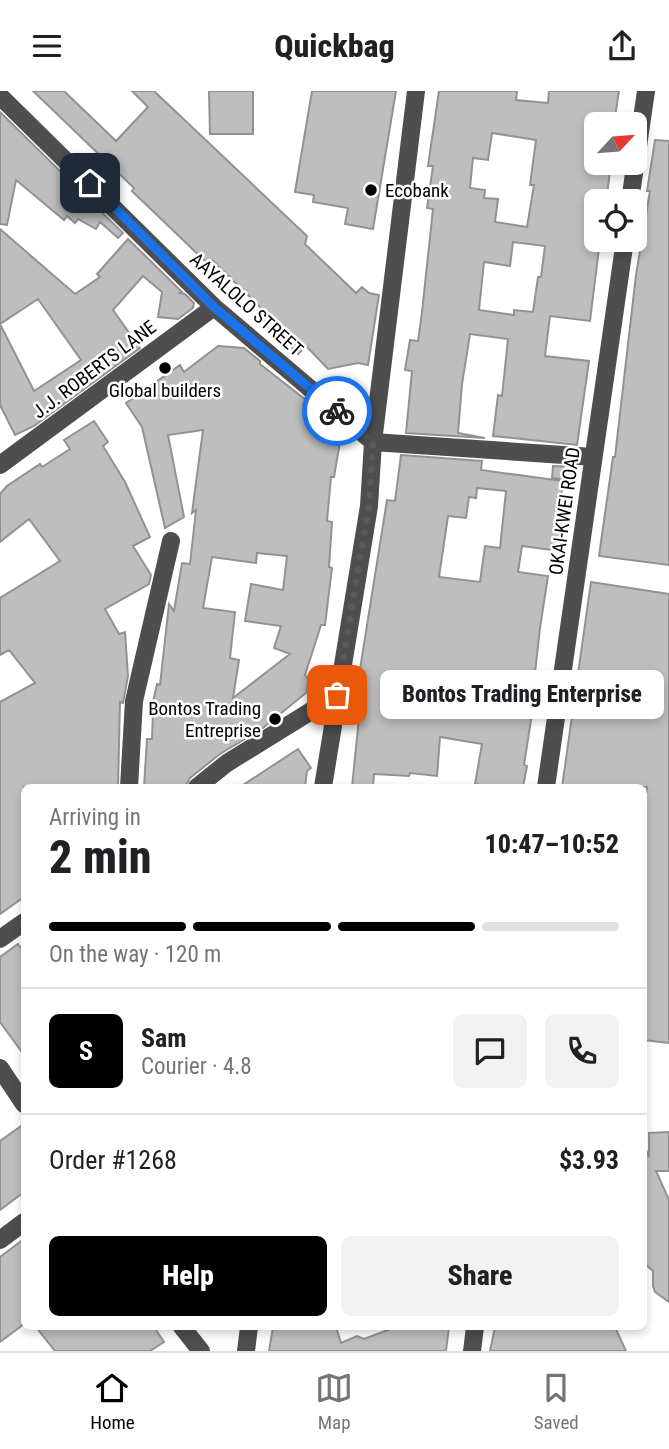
<!DOCTYPE html>
<html lang="en">
<head>
<meta charset="utf-8">
<style>
	:root { --surface:#fff; --page:#f2f2f2; --text:#202124; --muted:#757577; --line:#e0e0e0; --accent:#000 }
	body { margin:0; font-family:"Roboto Condensed",sans-serif; background:var(--page); color:var(--text); height:100vh; display:flex; flex-direction:column; font-size:26px; white-space:nowrap }
	* { box-sizing:border-box; margin:0 }
	p { font-size:23px; color:var(--muted) }
	.icon { flex:none; width:38px; height:38px; fill:none; stroke:currentColor; stroke-width:2; stroke-linecap:round; stroke-linejoin:round }
	.map { position:relative; flex:1; overflow:hidden }
	.details { position:absolute; left:21px; top:693px; width:626px; height:546px; display:flex; flex-direction:column; background:var(--surface); border-radius:10px; box-shadow:0 4px 10px #0003 }
	.details>* { flex:none }
	.needle { width:46px; rotate:64deg }
	.controls { position:absolute; left:584px; top:21px; display:grid; gap:14px }
	.controls a { display:grid; place-items:center; width:63px; height:63px; border-radius:10px; background:var(--surface); box-shadow:0 4px 10px #0003; font-size:35px }
	.pin { position:absolute; display:grid; place-items:center; width:60px; height:60px; color:#fff; margin:-30px; border-radius:14px; box-shadow:0 4px 10px #0006 }
	.courier { position:absolute; display:grid; place-items:center; width:70px; height:70px; margin:-35px; border:5px solid #1a73e8; border-radius:50%; background:#fff; color:#222; box-shadow:0 2px 9px #0007 }
	.bubble { position:absolute; height:49px; border-radius:10px; background:var(--surface); box-shadow:0 4px 10px #0003; font-size:23px; font-weight:800; line-height:49px; text-align:center }
	.head em { font-style:normal; font-weight:800 }
	.head div { display:flex; flex-direction:column-reverse }
	.head { display:flex; align-items:center; justify-content:space-between; height:119px; padding:0 28px }
	h1 { font-size:46px; font-weight:800; line-height:52px }
	.bar { display:grid; grid-template-columns:repeat(4,1fr); gap:10px 7px; align-content:center; height:84px; padding:0 28px }
	.bar i { height:9px; border-radius:5px; background:var(--line) }
	.bar .on { background:var(--accent) }
	.bar p { grid-column:span 4 }
	.line { display:flex; align-items:center; gap:18px; padding:0 28px; border-top:2px solid var(--line) }
	.line div { flex:1 }
	.round { display:grid; place-items:center; flex:none; width:74px; height:74px; border-radius:10px; background:var(--page) }
	.primary-button { display:flex; gap:14px; margin-top:auto; padding:14px 28px }
	.primary-button a { flex:1; height:80px; border-radius:10px; background:var(--accent); color:#fff; font-size:28px; font-weight:800; line-height:80px; text-align:center }
	.primary-button a+a { background:var(--page); color:var(--text) }
	header { display:flex; justify-content:space-between; align-items:center; height:91px; padding:0 28px; background:var(--surface); font-size:32px; font-weight:800 }
	.dock { display:flex; justify-content:space-around; align-items:center; height:98px; border-top:2px solid var(--line); background:var(--surface); font-size:19px; color:var(--muted) }
	.dock a { display:grid; justify-items:center; gap:4px }
	.dock .on { color:var(--accent) }
	.map>svg:first-child { display:block }
</style>
</head>
<body>
<header><svg class="icon" aria-label="menu" viewBox="0 0 24 24"><path d="M4 6h16M4 12h16M4 18h16"/></svg>Quickbag<svg class="icon" aria-label="share" viewBox="0 0 24 24"><path d="M12 15V3M7 8l5-5 5 5M5 13v7h14v-7"/></svg></header>
<div class="map">
<svg width="669" height="1260" viewBox="0 0 669 1260">
	<rect width="100%" height="100%" fill="#fff"/>
	<!-- building -->
	<path fill="#bebebe" stroke="#929292" stroke-width="2" fill-rule="evenodd" d="M33,0H64L116,50L148,16L132,0H154L307,145L305,153L356,202L362,196L369,202L379,204L368,274L358,272L328,278L306,255L298,263L257,225L263,219L212,169L208,173L132,100L134,97Z
		M209,0H253V43H210Z
		M312,0H396L373,138L345,133L348,117L313,111L314,104L295,101Z
		M439,0H517L516,9L548,12L549,0H619L614,33H597V72H611L607,104H604V110H597V149H600L590,230L550,225L545,265L589,270L577,354L493,345L498,304L502,305L508,248L470,243L462,293L458,342L485,347L406,342L412,280L405,279L410,249L418,250L422,221L433,118L427,117L433,75H428ZM492,42L536,49L530,94H534L527,136L495,131L498,108L484,107L485,99L470,97L473,67L488,69ZM513,151L545,155L541,186H538L533,221L514,219V224L479,219L484,171L510,175Z
		M0,21L123,142L118,147L100,131L96,138L78,128L75,132L67,125L64,129L16,89L7,134L0,133Z
		M655,49L669,50V474L599,465L613,366H615L636,184L650,100H647Z
		M0,138L75,203L100,186L97,183L128,148L182,201L180,202L185,203L194,212L193,217L178,228L158,226L162,201L143,185L113,219L140,257L34,335L15,344L0,314V233L34,300L81,269L38,208L0,233Z
		M218,255L244,257L260,270V273L311,313L310,317L342,339L334,386H331L327,430L332,431L329,476L332,477L325,534H321L305,584L308,588L307,601L263,637L220,663L190,687L185,696H144L147,648H152L153,619H151L157,593L160,594L169,513L174,520L182,472L190,473L196,419L192,422L203,339L168,344L184,426L165,437L142,336L126,312L180,274L184,281ZM257,462L287,465L283,499L251,493L245,530L281,535L274,557L290,563L233,607L239,569L230,567L235,521L203,517L212,466L256,472Z
		M94,330L108,351L103,355L125,391L150,446L133,455L151,484L149,493L105,518L119,543L125,541L128,585L123,612L120,611L118,696H24V806L0,823V611L35,592L9,559L0,564V507L60,470L29,428L0,451V403L7,395L40,373L42,376L70,358L64,349Z
		M401,364L482,370L481,379L563,390L559,425L565,426L562,456L552,455L551,459L522,455L518,481L548,485L540,537L534,591H537L524,674L527,675L523,696H491L475,693L482,653L440,646L437,685L410,682L409,685L374,683L373,696H352L362,597H357L387,409L395,410ZM477,397L506,400L500,457L485,455L480,491L439,486L448,425L466,427L469,406L476,407Z
		M553,375L576,376L574,390L552,387Z
		M591,491L669,503V952L644,949V717L647,696H562Z
		M298,658L311,677L307,680L305,696H240Z
		M18,853L24,861V964L0,931V866Z
		M24,1033V1101L0,1119V1050Z
		M669,1041V1080H656L669,1109V1211L655,1201L653,1195V1180L644,1172V1054L649,1066V1042Z
		M24,1148V1233L0,1251V1166Z
		M36,1236H154L164,1251L150,1260H55Z
		M273,1236H336L341,1252L357,1245L364,1248L396,1236H449L446,1260H269Z
		M495,1236H615L626,1260H490Z"/>
	<g fill="none" stroke-linecap="round" stroke-linejoin="round">
		<!-- minor -->
		<path stroke="#4e4e4e" stroke-width="18" d="M0,5L214,216L373,351L593,366
			M630,110L646,0
			M0,374L214,216
			M129,696L134,610L171,450
			M197,696L227,672L337,604
			M323,696L369,415L373,351L416,0
			M546,696L625,149
			M0,848L24,831
			M0,977L24,1013
			M0,1149L24,1131
			M182,1236L201,1260
			M246,1260L249,1236
			M472,1260L475,1236"/>
	</g>
	<g fill="none" stroke-linecap="round" stroke-linejoin="round">
		<!-- done -->
		<path stroke="#595959" stroke-width="7" stroke-dasharray="0 12.6" d="M337,320L373,351L369,415L337,604"/>
		<!-- route -->
		<path stroke="#1a73e8" stroke-width="9" d="M90,92L214,216L337,320"/>
	</g>
	<!-- markers -->
	<g fill="#000" stroke="#fff" stroke-width="2.5">
		<circle cx="371" cy="99" r="7"/>
		<circle cx="165" cy="277" r="7"/>
		<circle cx="275" cy="628" r="7"/>
	</g>
	<g text-anchor="middle" stroke-width="5" stroke-linejoin="round" paint-order="stroke">
		<!-- poi labels -->
		<g font-size="19" fill="#000" stroke="#fff" text-anchor="start">
			<text x="385" y="106">Ecobank</text>
			<text x="165" y="306" text-anchor="middle">Global builders</text>
			<text x="261" y="624" text-anchor="end">Bontos Trading<tspan x="261" dy="22">Entreprise</tspan></text>
		</g>
		<!-- street labels -->
		<g font-size="19" fill="#000" stroke="#fff">
			<text transform="translate(247 213) rotate(42)" y="7">AAYALOLO STREET</text>
			<text transform="translate(94 278) rotate(-37)" y="7">J.J. ROBERTS LANE</text>
			<text transform="translate(564 420) rotate(-82)" y="7">OKAI-KWEI ROAD</text>
		</g>
	</g>
</svg>
<div class="controls">
<a><svg class="needle" viewBox="-14 -14 28 28"><path d="M0-13l5 13h-10z" fill="#e53935"/><path d="M0 13l5-13h-10z" fill="#757577"/></svg></a>
<a><svg class="icon" aria-label="locate" viewBox="0 0 24 24"><circle cx="12" cy="12" r="6"/><path d="M12 2v4M12 18v4M2 12h4M18 12h4"/></svg></a>
</div>
<div class="pin" style="left:337px;top:604px;background:#ea580c"><svg class="icon" aria-label="bag" viewBox="0 0 24 24"><path d="M5 8h14l-1 12H6zM9 8a3 3 0 0 1 6 0"/></svg></div>
<div class="pin" style="left:90px;top:92px;background:#1f2937"><svg class="icon" aria-label="home" viewBox="0 0 24 24"><path d="M3 11l9-7 9 7M6 9v11h12V9"/></svg></div>
<div class="courier" style="left:337px;top:320px"><svg class="icon" aria-label="bike" viewBox="0 0 24 24"><circle cx="6" cy="16" r="4"/><circle cx="18" cy="16" r="4"/><path d="M6 16l4-8h5l3 8M10 8l3 8H6M13 5h3"/></svg></div>
<div class="bubble" style="left:380px;top:579px;width:284px">Bontos Trading Enterprise</div>
<section class="details">
<div class="head"><div><h1>2 min</h1><p>Arriving in</p></div><em>10:47–10:52</em></div>
<div class="bar"><i class="on"></i><i class="on"></i><i class="on"></i><i></i><p>On the way · 120 m</p></div>
<div class="line" style="height:126px"><b class="round" style="background:var(--accent);color:#fff">S</b><div><b>Sam</b><p>Courier · 4.8</p></div><a class="round"><svg class="icon" aria-label="chat" viewBox="0 0 24 24"><path d="M4 5h16v11H9l-5 4z"/></svg></a><a class="round"><svg class="icon" aria-label="phone" viewBox="0 0 24 24"><path d="M5 4h4l2 5-3 2q2 4 5 5l2-3 5 2v4C11 20 4 13 5 4z"/></svg></a></div>
<div class="line" style="height:91px"><div>Order #1268</div><b>$3.93</b></div>
<div class="primary-button"><a>Help</a><a>Share</a></div>
</section>
</div>
<nav class="dock">
<a class="on"><svg class="icon" aria-label="home" viewBox="0 0 24 24"><path d="M3 11l9-7 9 7M6 9v11h12V9"/></svg>Home</a>
<a><svg class="icon" aria-label="map" viewBox="0 0 24 24"><path d="M3 6l6-2 6 2 6-2v14l-6 2-6-2-6 2zM9 4v14M15 6v14"/></svg>Map</a>
<a><svg class="icon" aria-label="saved" viewBox="0 0 24 24"><path d="M7 4h10v16l-5-4-5 4z"/></svg>Saved</a>
</nav>
</body>
</html>
